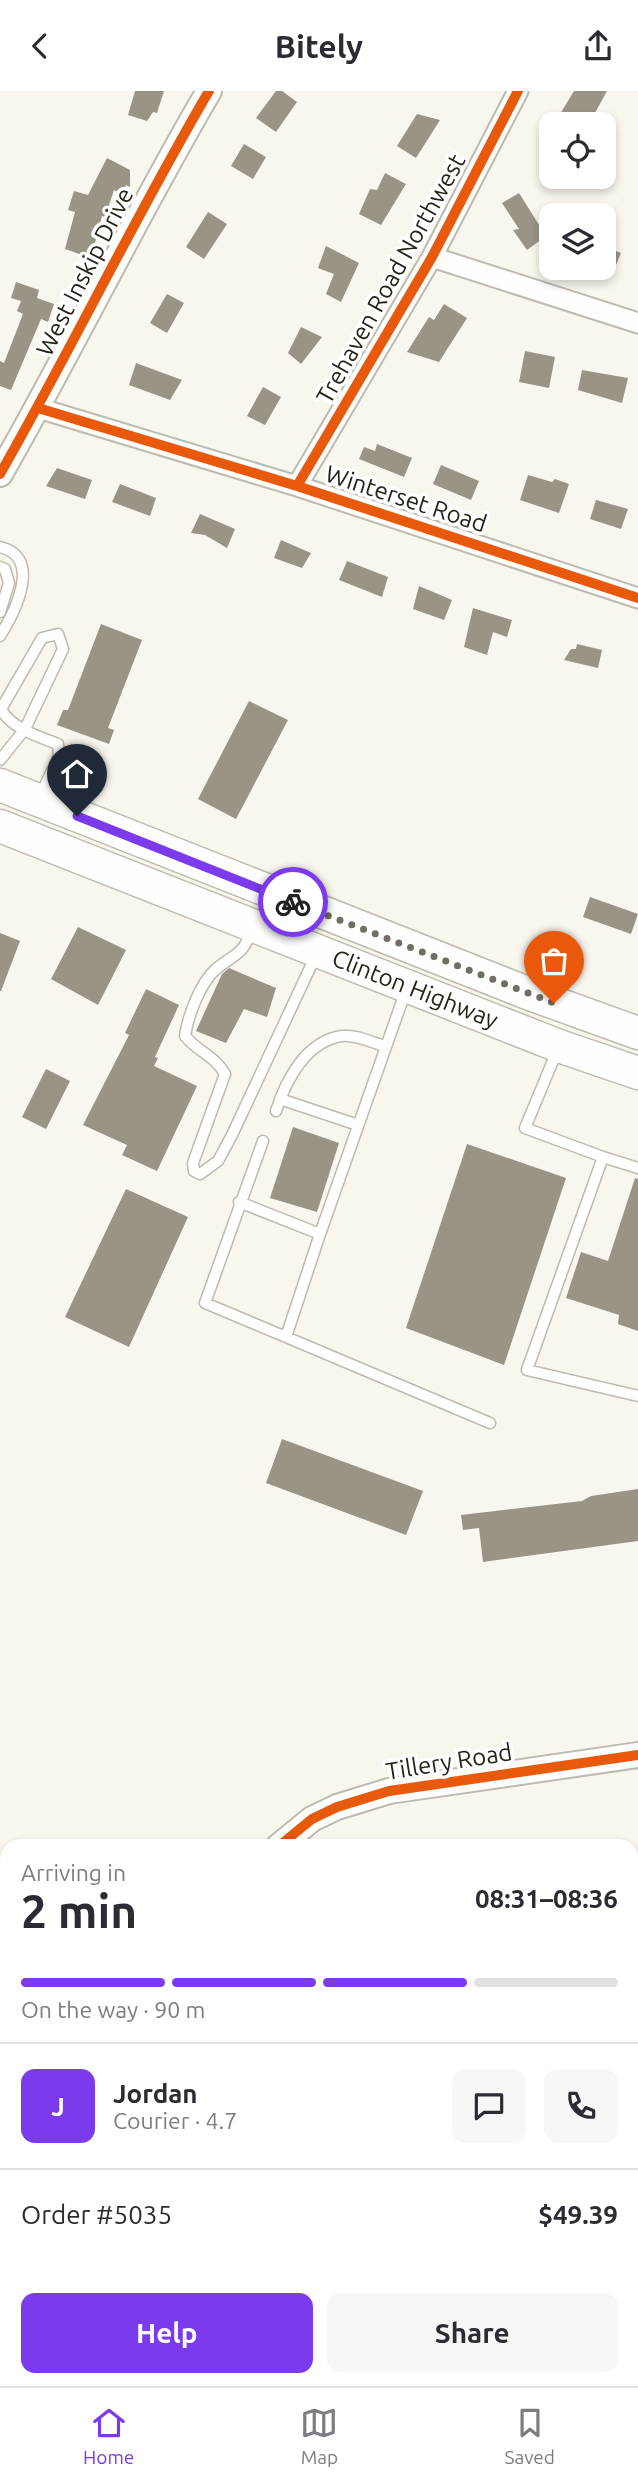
<!DOCTYPE html>
<html lang="en">
<head>
<meta charset="utf-8">
<style>
	:root { --surface:#fff; --page:#f7f7f7; --text:#2b2b33; --muted:#7c7c81; --line:#e1e1e2; --accent:#7c3aed }
	body { margin:0; font-family:Ubuntu,sans-serif; background:var(--page); color:var(--text); height:100vh; display:flex; flex-direction:column; font-size:26px; white-space:nowrap }
	* { box-sizing:border-box; margin:0 }
	p { font-size:23px; color:var(--muted) }
	.icon { flex:none; width:38px; height:38px; fill:none; stroke:currentColor; stroke-width:2; stroke-linecap:round; stroke-linejoin:round }
	.map { position:relative; flex:1; overflow:hidden }
	.side { position:absolute; left:0px; top:1748px; width:639px; height:548px; display:flex; flex-direction:column; background:var(--surface); border-radius:21px 21px 0 0; box-shadow:0 4px 10px #0003 }
	.side>* { flex:none }
	.buttons { position:absolute; left:539px; top:21px; display:grid; gap:14px }
	.buttons a { display:grid; place-items:center; width:77px; height:77px; border-radius:14px; background:var(--surface); box-shadow:0 4px 10px #0003; font-size:35px }
	.pin { position:absolute; display:grid; place-items:center; width:60px; height:60px; color:#fff; margin:-72px -30px; border-radius:50% 50% 50% 0; rotate:-45deg; box-shadow:0 0 7px #0007 }
	.pin .icon { rotate:45deg }
	.courier { position:absolute; display:grid; place-items:center; width:70px; height:70px; margin:-35px; border:5px solid #7c3aed; border-radius:50%; background:#fff; color:#222; box-shadow:0 2px 9px #0007 }
	.overview em { font-style:normal; font-weight:600 }
	.overview div { display:flex; flex-direction:column-reverse }
	.overview { display:flex; align-items:center; justify-content:space-between; height:119px; padding:0 21px }
	h1 { font-size:46px; font-weight:600; line-height:52px }
	.bar { display:grid; grid-template-columns:repeat(4,1fr); gap:10px 7px; align-content:center; height:84px; padding:0 21px }
	.bar i { height:9px; border-radius:5px; background:var(--line) }
	.bar .on { background:var(--accent) }
	.bar p { grid-column:span 4 }
	.line { display:flex; align-items:center; gap:18px; padding:0 21px; border-top:2px solid var(--line) }
	.line div { flex:1 }
	.round { display:grid; place-items:center; flex:none; width:74px; height:74px; border-radius:14px; background:var(--page) }
	.primary-button { display:flex; gap:14px; margin-top:auto; padding:14px 21px }
	.primary-button a { flex:1; height:80px; border-radius:14px; background:var(--accent); color:#fff; font-size:28px; font-weight:600; line-height:80px; text-align:center }
	.primary-button a+a { background:var(--page); color:var(--text) }
	header { display:flex; justify-content:space-between; align-items:center; height:91px; padding:0 21px; background:var(--surface); font-size:32px; font-weight:600 }
	.tab-bar { display:flex; justify-content:space-around; align-items:center; height:98px; border-top:2px solid var(--line); background:var(--surface); font-size:19px; color:var(--muted) }
	.tab-bar a { display:grid; justify-items:center; gap:4px }
	.tab-bar .on { color:var(--accent) }
	.map>svg:first-child { display:block }
</style>
</head>
<body>
<header><svg class="icon" aria-label="back" viewBox="0 0 24 24"><path d="M15 5l-7 7 7 7"/></svg>Bitely<svg class="icon" aria-label="share" viewBox="0 0 24 24"><path d="M12 15V3M7 8l5-5 5 5M5 13v7h14v-7"/></svg></header>
<div class="map">
<svg width="638" height="2295" viewBox="0 0 638 2295">
	<rect width="100%" height="100%" fill="#f9f6ee"/>
	<!-- building -->
	<path fill="#999486" d="M135,0H164L157,22L153,21L147,30L128,24Z
		M276,0H282L297,11L276,41L256,27Z
		M574,0H607L589,33H554Z
		M417,23L440,29L416,67L397,55Z
		M244,53L266,66L253,88L231,75Z
		M107,67L130,79V96L126,94L122,103L114,99L105,126L102,125L92,163L87,161L85,165L65,158L75,121L68,119L74,100L88,104Z
		M385,82L406,93L381,134L359,123L370,98L377,99Z
		M519,102L546,145L527,159L513,139L519,138L502,112Z
		M208,121L227,133L204,168L186,156Z
		M326,155L359,172L341,211L326,203L334,183L318,177Z
		M604,155L621,162L616,174L604,170Z
		M16,191L39,199L37,207L54,213L48,231L41,228L11,299L0,295V270L4,272L23,223L17,220L21,210L11,207Z
		M167,203L184,212L167,242L150,232Z
		M444,213L467,227L439,271L407,261L429,226L434,229Z
		M301,236L322,246L301,273L288,262Z
		M525,260L555,266L549,297L519,291Z
		M136,272L182,289L170,309L129,294Z
		M582,279L628,287L622,312L578,299Z
		M263,296L281,306L265,334L247,325Z
		M377,353L412,367L404,386L359,368L364,356L375,360Z
		M441,374L479,390L471,409L433,393Z
		M57,377L92,389L85,408L46,395Z
		M528,384L552,391L555,388L569,393L559,422L520,409Z
		M120,393L156,407L150,425L112,411Z
		M596,409L628,418L621,438L590,428Z
		M200,423L235,438L227,457L205,444L191,442Z
		M281,449L311,462L302,477L274,467Z
		M347,470L388,486L382,506L339,489Z
		M419,495L452,509L444,529L413,518Z
		M473,517L512,529L507,546L493,541L487,564L464,556Z
		M101,533L142,549L108,637L114,639L109,653L57,634L63,619H68Z
		M577,553L602,559L598,577L564,569L571,558H576Z
		M249,610L288,629L236,728L198,708Z
		M590,806L638,823L631,843L583,826Z
		M78,836L126,859L98,914L51,888Z
		M0,842L20,850L1,900H0Z
		M229,877L276,897L267,926L244,918L226,952L196,940L222,883Z
		M146,898L179,914L155,966L158,967L154,975L197,995L157,1080L122,1064L127,1054L83,1034L129,944L125,942Z
		M46,978L70,990L46,1038L22,1026Z
		M293,1036L339,1052L317,1121L270,1107Z
		M467,1053L566,1087L504,1274L406,1237Z
		M635,1087L638,1088V1240L618,1233L619,1224L566,1207L581,1161L608,1170Z
		M126,1098L188,1126L129,1256L65,1226Z
		M282,1348L423,1400L406,1444L266,1392Z
		M638,1398V1450L483,1471L479,1437L463,1439L461,1424L582,1410L591,1405Z"/>
	<g fill="none" stroke-linecap="round" stroke-linejoin="round">
		<!-- service casing -->
		<g stroke="#bebab0" stroke-width="13">
			<path id="service" d="M0,456C43,466 15,521 0,545
				M0,476L5,478L9,492L0,521
				M0,669L25,638L63,558L58,543L42,547L1,618C11,637 39,646 58,653L59,665L39,707
				M253,838C241,866 237,861 216,878C200,892 188,925 185,945C198,961 215,965 225,983L193,1072L194,1080L200,1083L218,1070L232,1044L316,864
				M557,960L525,1037L603,1066L527,1279L638,1305
				M280,1008L358,1034
				M276,1020C286,989 306,950 342,945C355,943 373,952 385,955
				M263,1050L205,1212L286,1246L320,1143
				M603,1066L638,1077
				M239,1111L320,1143L406,899
				M286,1246L490,1332"/>
		</g>
		<!-- minor casing -->
		<g stroke="#bebab0" stroke-width="23">
			<path id="minor" d="M432,166L638,232
				M38,317L297,395L638,507
				M297,395L432,166L518,0
				M0,1968L7,1953
				M256,2295V2289"/>
		</g>
		<!-- tertiary casing -->
		<g stroke="#bebab0" stroke-width="28">
			<path id="tertiary" d="M0,383C72,257 135,126 209,0
				M279,1755L312,1728L337,1716L389,1700L638,1664
				M0,1884H7"/>
		</g>
		<!-- trunk casing -->
		<g stroke="#bebab0" stroke-width="35">
			<g id="trunk">
				<path d="M0,694L530,903L638,942"/>
				<path id="s1" d="M0,735L559,955L638,982"/>
			</g>
		</g>
		<!-- service -->
		<use href="#service" stroke="#fefefc" stroke-width="10"/>
		<!-- minor -->
		<use href="#minor" stroke="#fefefc" stroke-width="19"/>
		<!-- tertiary -->
		<use href="#tertiary" stroke="#fefefc" stroke-width="24"/>
		<!-- trunk -->
		<use href="#trunk" stroke="#fefefc" stroke-width="32"/>
		<!-- cycleway casing -->
		<g stroke="#fff" stroke-width="15">
			<path id="cycleway" d="M38,317L297,395L638,507
				M0,383C72,257 135,126 209,0
				M297,395L432,166L518,0
				M279,1755L312,1728L337,1716L389,1700L638,1664"/>
		</g>
		<!-- cycleway -->
		<use href="#cycleway" stroke="#e8590c" stroke-width="10"/>
	</g>
	<g fill="none" stroke-linecap="round" stroke-linejoin="round">
		<!-- done -->
		<path stroke="#716d62" stroke-width="7" stroke-dasharray="0 12.6" d="M293,811L554,912"/>
		<!-- route -->
		<path stroke="#7c3aed" stroke-width="9" d="M77,725L293,811"/>
	</g>
	<g text-anchor="middle" stroke-width="7" stroke-linejoin="round" paint-order="stroke">
		<!-- street labels -->
		<g font-size="24" fill="#282316" stroke="#fff">
			<text transform="translate(85 181) rotate(-63)" y="8">West Inskip Drive</text>
			<text transform="translate(391 188) rotate(-61)" y="8">Trehaven Road Northwest</text>
			<text transform="translate(406 408) rotate(18)" y="8">Winterset Road</text>
			<text dy="8" stroke="none"><textPath href="#s1" startOffset="446">Clinton Highway</textPath></text>
			<text transform="translate(449 1671) rotate(-9)" y="8">Tillery Road</text>
		</g>
	</g>
</svg>
<div class="buttons">
<a><svg class="icon" aria-label="locate" viewBox="0 0 24 24"><circle cx="12" cy="12" r="6"/><path d="M12 2v4M12 18v4M2 12h4M18 12h4"/></svg></a>
<a><svg class="icon" aria-label="layers" viewBox="0 0 24 24"><path d="M12 4l9 5-9 5-9-5zM3 14l9 5 9-5"/></svg></a>
</div>
<div class="pin" style="left:554px;top:912px;background:#ea580c"><svg class="icon" aria-label="bag" viewBox="0 0 24 24"><path d="M5 8h14l-1 12H6zM9 8a3 3 0 0 1 6 0"/></svg></div>
<div class="pin" style="left:77px;top:725px;background:#1f2937"><svg class="icon" aria-label="home" viewBox="0 0 24 24"><path d="M3 11l9-7 9 7M6 9v11h12V9"/></svg></div>
<div class="courier" style="left:293px;top:811px"><svg class="icon" aria-label="bike" viewBox="0 0 24 24"><circle cx="6" cy="16" r="4"/><circle cx="18" cy="16" r="4"/><path d="M6 16l4-8h5l3 8M10 8l3 8H6M13 5h3"/></svg></div>
<section class="side">
<div class="overview"><div><h1>2 min</h1><p>Arriving in</p></div><em>08:31–08:36</em></div>
<div class="bar"><i class="on"></i><i class="on"></i><i class="on"></i><i></i><p>On the way · 90 m</p></div>
<div class="line" style="height:126px"><b class="round" style="background:var(--accent);color:#fff">J</b><div><b>Jordan</b><p>Courier · 4.7</p></div><a class="round"><svg class="icon" aria-label="chat" viewBox="0 0 24 24"><path d="M4 5h16v11H9l-5 4z"/></svg></a><a class="round"><svg class="icon" aria-label="phone" viewBox="0 0 24 24"><path d="M5 4h4l2 5-3 2q2 4 5 5l2-3 5 2v4C11 20 4 13 5 4z"/></svg></a></div>
<div class="line" style="height:91px"><div>Order #5035</div><b>$49.39</b></div>
<div class="primary-button"><a>Help</a><a>Share</a></div>
</section>
</div>
<nav class="tab-bar">
<a class="on"><svg class="icon" aria-label="home" viewBox="0 0 24 24"><path d="M3 11l9-7 9 7M6 9v11h12V9"/></svg>Home</a>
<a><svg class="icon" aria-label="map" viewBox="0 0 24 24"><path d="M3 6l6-2 6 2 6-2v14l-6 2-6-2-6 2zM9 4v14M15 6v14"/></svg>Map</a>
<a><svg class="icon" aria-label="saved" viewBox="0 0 24 24"><path d="M7 4h10v16l-5-4-5 4z"/></svg>Saved</a>
</nav>
</body>
</html>
